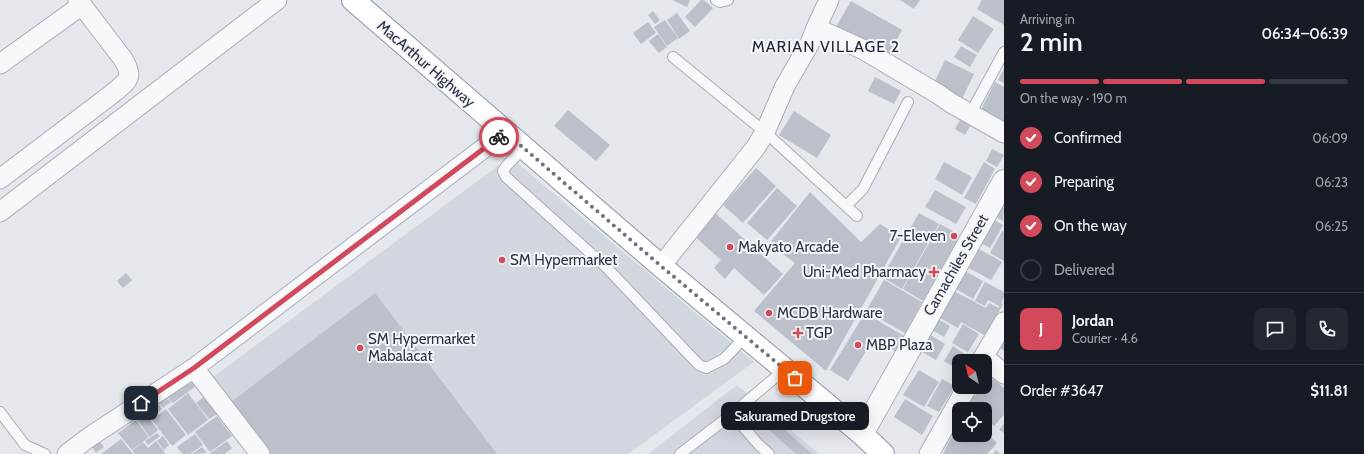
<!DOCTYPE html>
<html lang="en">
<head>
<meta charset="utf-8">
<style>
	:root { --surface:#171b24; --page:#242831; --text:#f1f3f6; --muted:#9ea1a6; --line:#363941; --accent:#d1495b }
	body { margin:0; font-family:Cabin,sans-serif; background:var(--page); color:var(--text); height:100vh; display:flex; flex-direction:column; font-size:15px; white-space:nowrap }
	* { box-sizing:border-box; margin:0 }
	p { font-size:13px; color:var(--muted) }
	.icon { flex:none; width:22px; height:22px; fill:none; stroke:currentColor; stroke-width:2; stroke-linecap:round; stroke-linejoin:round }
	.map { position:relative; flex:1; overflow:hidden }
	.panel { display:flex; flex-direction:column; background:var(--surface); width:360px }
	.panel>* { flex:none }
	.needle { width:26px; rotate:325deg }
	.buttons { position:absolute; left:952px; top:354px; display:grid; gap:8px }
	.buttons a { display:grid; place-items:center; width:40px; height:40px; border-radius:8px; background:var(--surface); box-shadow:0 4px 16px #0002; font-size:20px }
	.pin { position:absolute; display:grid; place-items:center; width:34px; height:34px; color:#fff; margin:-17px; border-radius:8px; box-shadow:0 2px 6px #0006 }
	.courier { position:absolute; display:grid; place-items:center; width:40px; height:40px; margin:-20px; border:3px solid #d1495b; border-radius:50%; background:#fff; color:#222; box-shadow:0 1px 5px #0007 }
	.bubble { position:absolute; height:28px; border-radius:8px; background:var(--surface); box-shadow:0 4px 16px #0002; font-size:13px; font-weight:600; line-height:28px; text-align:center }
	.summary em { font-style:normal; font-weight:600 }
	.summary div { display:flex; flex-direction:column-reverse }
	.summary { display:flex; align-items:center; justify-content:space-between; height:68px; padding:0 16px }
	h1 { font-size:26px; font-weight:600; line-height:30px }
	.bar { display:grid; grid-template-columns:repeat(4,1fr); gap:6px 4px; align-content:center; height:48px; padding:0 16px }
	.bar i { height:5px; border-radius:3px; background:var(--line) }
	.bar .selected { background:var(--accent) }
	.bar p { grid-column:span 4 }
	.line { display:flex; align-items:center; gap:10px; padding:0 16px; border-top:1px solid var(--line) }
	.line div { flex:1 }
	.round { display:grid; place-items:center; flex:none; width:42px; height:42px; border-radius:8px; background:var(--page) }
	ol { padding:0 16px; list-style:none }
	li { display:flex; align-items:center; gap:12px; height:44px }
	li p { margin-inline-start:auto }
	li .icon { padding:4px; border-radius:50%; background:var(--accent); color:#fff; stroke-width:4 }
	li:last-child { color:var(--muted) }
	li i { width:22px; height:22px; border:2px solid var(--line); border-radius:50% }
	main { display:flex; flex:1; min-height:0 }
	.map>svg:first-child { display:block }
</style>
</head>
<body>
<main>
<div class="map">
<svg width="1004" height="454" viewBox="0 0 1004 454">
	<rect width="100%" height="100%" fill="#e4e7ec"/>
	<!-- built -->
	<path fill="#d2d6de" d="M510,157L754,362L628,454H269L213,377Z
		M737,385L819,454H648Z"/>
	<!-- building -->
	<path fill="#bbc0ca" d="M672,0H690L687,7Z
		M701,0H704L713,8L695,27L685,17Z
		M900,0H920L914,9Z
		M982,0H1004V25L977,9Z
		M851,1L902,30L885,61L833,32Z
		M653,11L660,20L655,24L648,15Z
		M677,13L690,31L679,39L667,20Z
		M973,16L994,29L978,53L958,40Z
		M665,20L678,38L667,46L654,27Z
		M648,22L656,33L641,44L633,33Z
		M658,34L667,47L659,53L649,41Z
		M961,46L977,55L970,67L954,57Z
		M945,60L974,74L962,99L933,85Z
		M1004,69V83L998,80Z
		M875,77L901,91L894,104L868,91Z
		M995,82L1004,87V126L979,113Z
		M568,110L610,145L596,161L554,126Z
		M794,111L831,135L817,158L779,135Z
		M962,117L972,123L965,135L955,129Z
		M992,149L1004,155L997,167L986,161Z
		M944,162L972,177L962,195L935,179Z
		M984,162L995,169L976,204L964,198Z
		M756,168L776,186L743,223L723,205Z
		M777,188L797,206L767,240L747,223Z
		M935,190L966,207L956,224L925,207Z
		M810,192L861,242L880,224L901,237L826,371L754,311L795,263L769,244Z
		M998,205L1004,208L1003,221L993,215Z
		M712,210L783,274L764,295L734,268L725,279L714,268L721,260L691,233Z
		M919,213L939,224L902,289L882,277Z
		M992,219L1003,225L990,248L979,242Z
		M940,224L960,235L923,301L903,289Z
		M1002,231L1004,232V261L990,253Z
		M979,249L1002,262L991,280L969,268Z
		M965,271L983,281L973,299L956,289Z
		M126,273L132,280L123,288L117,281Z
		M884,280L922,302L905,333L866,311Z
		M985,282L1004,292V297L1001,303L1003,304L986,336L961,322L958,328L938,317L952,290L986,308L989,303L999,308V306L988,300L985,306L975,301Z
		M375,293L497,454H270L231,402Z
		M865,313L904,336L895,351L874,338L848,381L830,370Z
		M938,319L950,326L944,337L932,330Z
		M963,324L979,334L968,352L952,343Z
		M929,334L945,344L936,360L919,350Z
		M1004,336V351L997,344Z
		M953,346L965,354L961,361H959V364L956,369L944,361Z
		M919,370L939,382L924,407L903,395Z
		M189,377L196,386L173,403L166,395Z
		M991,377L1004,388V415L994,426L985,418V409H975L968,403L983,387H985V384Z
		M942,379L955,386L939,412L927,406Z
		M188,393L208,420L188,435L168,409Z
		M165,395L171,402L163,408L158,401Z
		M204,397L217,414L209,419L196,403Z
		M905,399L933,416L922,435L894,417Z
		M157,401L162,409L150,418L144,411Z
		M166,409L186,435L172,446L152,420Z
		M144,412L158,430L150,437L136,418Z
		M217,416L232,436L210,452L195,432Z
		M136,420L149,437L132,450L118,433Z
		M774,420L812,454H796L767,428Z
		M959,422V435H985V432L997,443L987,454H943Z
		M1004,423V433L999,430Z
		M157,433L160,436L148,445L145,441Z
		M195,434L203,445L190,454H182L177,447Z
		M163,436L169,445L164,450L157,441Z
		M121,439L133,454H101Z
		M99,441L104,447L96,453L92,447Z
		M156,441L165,453L163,454H135L132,451L143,442L148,448Z
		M227,441L232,448L225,454H209Z
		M202,447L207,453L192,454Z
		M996,450L1001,454H993Z"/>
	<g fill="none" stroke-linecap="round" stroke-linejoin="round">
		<!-- service casing -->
		<g stroke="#a9aeb7" stroke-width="12">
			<path id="service" d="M716,0L720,2L728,0
				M673,57L765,132L857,216
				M970,114L1004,52
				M524,148L507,165L503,171L506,177L607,268L699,365L706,368L724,359L745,337
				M846,206L863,189L908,102
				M0,412L25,445L45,454
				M732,414L784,370
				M680,454L732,414L759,445L769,454"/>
		</g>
		<!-- minor casing -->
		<g stroke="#a9aeb7" stroke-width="21">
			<path id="minor" d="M816,28L829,0
				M0,64L82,5
				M0,179L112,94C127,81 135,79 123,59L78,0
				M0,212L277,0
				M661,266L756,147L765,132L785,86L811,41L816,28L864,50L938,94L951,103L1004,133
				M984,357L1004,374
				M981,361L1004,322
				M194,368L260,454
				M67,454L88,438L194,368L505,132
				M929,454L967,387"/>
		</g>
		<!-- tertiary casing -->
		<g stroke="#a9aeb7" stroke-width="24">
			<path id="tertiary" d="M862,434L1004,181"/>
		</g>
		<!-- trunk casing -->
		<g stroke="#8b94a3" stroke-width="24">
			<path id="trunk" d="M353,0L661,266L862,434L883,454"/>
		</g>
		<!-- service -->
		<use href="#service" stroke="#f7f8fa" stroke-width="10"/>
		<!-- minor -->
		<use href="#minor" stroke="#f7f8fa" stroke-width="19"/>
		<!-- tertiary -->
		<use href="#tertiary" stroke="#f7f8fa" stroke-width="22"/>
		<!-- trunk -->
		<use href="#trunk" stroke="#fff" stroke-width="22"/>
	</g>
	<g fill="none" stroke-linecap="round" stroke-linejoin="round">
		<!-- done -->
		<path stroke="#6c737f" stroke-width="4" stroke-dasharray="0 7.2" d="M499,137L505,132L661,266L795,378"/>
		<!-- route -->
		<path stroke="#d1495b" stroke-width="5" d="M141,403L194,368L499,137"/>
	</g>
	<!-- markers -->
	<g fill="#d1495b" stroke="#f4f6f9" stroke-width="1.5">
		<circle cx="954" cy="236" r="4"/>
		<circle cx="730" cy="247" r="4"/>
		<circle cx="502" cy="260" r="4"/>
		<path d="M932 266h4v4h4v4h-4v4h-4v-4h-4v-4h4z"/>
		<circle cx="769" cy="313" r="4"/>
		<path d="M796 327h4v4h4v4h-4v4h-4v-4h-4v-4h4z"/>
		<circle cx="858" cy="345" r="4"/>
		<circle cx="360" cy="348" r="4"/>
	</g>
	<g text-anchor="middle" stroke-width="4" stroke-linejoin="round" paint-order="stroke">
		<!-- street labels -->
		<g font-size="15" fill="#2b3445" stroke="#f4f6f9">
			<text transform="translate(426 64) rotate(41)" y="5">MacArthur Highway</text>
			<text transform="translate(956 265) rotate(-60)" y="5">Camachiles Street</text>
		</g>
		<!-- poi labels -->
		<g font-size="15" fill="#2b3445" stroke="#f4f6f9" text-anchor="start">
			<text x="946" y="241" text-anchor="end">7-Eleven</text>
			<text x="738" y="252">Makyato Arcade</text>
			<text x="510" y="265">SM Hypermarket</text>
			<text x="926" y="277" text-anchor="end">Uni-Med Pharmacy</text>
			<text x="777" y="318">MCDB Hardware</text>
			<text x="806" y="338">TGP</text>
			<text x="368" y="344">SM Hypermarket<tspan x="368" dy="17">Mabalacat</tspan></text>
			<text x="866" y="350">MBP Plaza</text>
		</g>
		<!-- neighbourhood labels -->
		<g font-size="16" letter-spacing="1" fill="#1d2536" stroke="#f4f6f9">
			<text x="826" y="52">MARIAN VILLAGE 2</text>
		</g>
	</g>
</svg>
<div class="buttons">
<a><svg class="needle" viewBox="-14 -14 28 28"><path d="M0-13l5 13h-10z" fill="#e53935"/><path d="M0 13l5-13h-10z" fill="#9ea1a6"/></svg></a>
<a><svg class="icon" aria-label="locate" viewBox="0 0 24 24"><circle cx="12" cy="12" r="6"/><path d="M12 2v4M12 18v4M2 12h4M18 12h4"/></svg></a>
</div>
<div class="pin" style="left:795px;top:378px;background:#ea580c"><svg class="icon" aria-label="bag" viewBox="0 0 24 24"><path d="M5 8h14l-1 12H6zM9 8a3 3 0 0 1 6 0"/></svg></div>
<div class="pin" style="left:141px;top:403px;background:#1f2937"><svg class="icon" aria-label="home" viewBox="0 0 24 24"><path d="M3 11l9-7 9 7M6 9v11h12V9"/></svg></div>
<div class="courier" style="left:499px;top:137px"><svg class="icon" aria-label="bike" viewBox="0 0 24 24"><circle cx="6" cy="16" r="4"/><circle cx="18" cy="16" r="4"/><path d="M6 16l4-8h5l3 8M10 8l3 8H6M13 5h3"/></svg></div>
<div class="bubble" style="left:721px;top:402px;width:148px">Sakuramed Drugstore</div>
</div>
<section class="panel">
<div class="summary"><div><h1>2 min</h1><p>Arriving in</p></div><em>06:34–06:39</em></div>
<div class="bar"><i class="selected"></i><i class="selected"></i><i class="selected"></i><i></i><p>On the way · 190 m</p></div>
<ol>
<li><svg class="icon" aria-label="check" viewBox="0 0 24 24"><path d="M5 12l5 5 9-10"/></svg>Confirmed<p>06:09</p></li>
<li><svg class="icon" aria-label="check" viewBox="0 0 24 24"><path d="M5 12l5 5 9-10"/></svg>Preparing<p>06:23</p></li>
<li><svg class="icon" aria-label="check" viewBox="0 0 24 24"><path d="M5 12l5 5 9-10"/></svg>On the way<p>06:25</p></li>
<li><i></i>Delivered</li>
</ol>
<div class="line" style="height:72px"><b class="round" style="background:var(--accent);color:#fff">J</b><div><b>Jordan</b><p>Courier · 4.6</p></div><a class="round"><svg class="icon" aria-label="chat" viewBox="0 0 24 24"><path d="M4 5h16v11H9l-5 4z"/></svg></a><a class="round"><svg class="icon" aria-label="phone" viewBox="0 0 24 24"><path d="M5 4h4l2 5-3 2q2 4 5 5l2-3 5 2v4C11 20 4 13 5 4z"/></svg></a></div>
<div class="line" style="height:52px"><div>Order #3647</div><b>$11.81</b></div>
</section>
</main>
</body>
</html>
